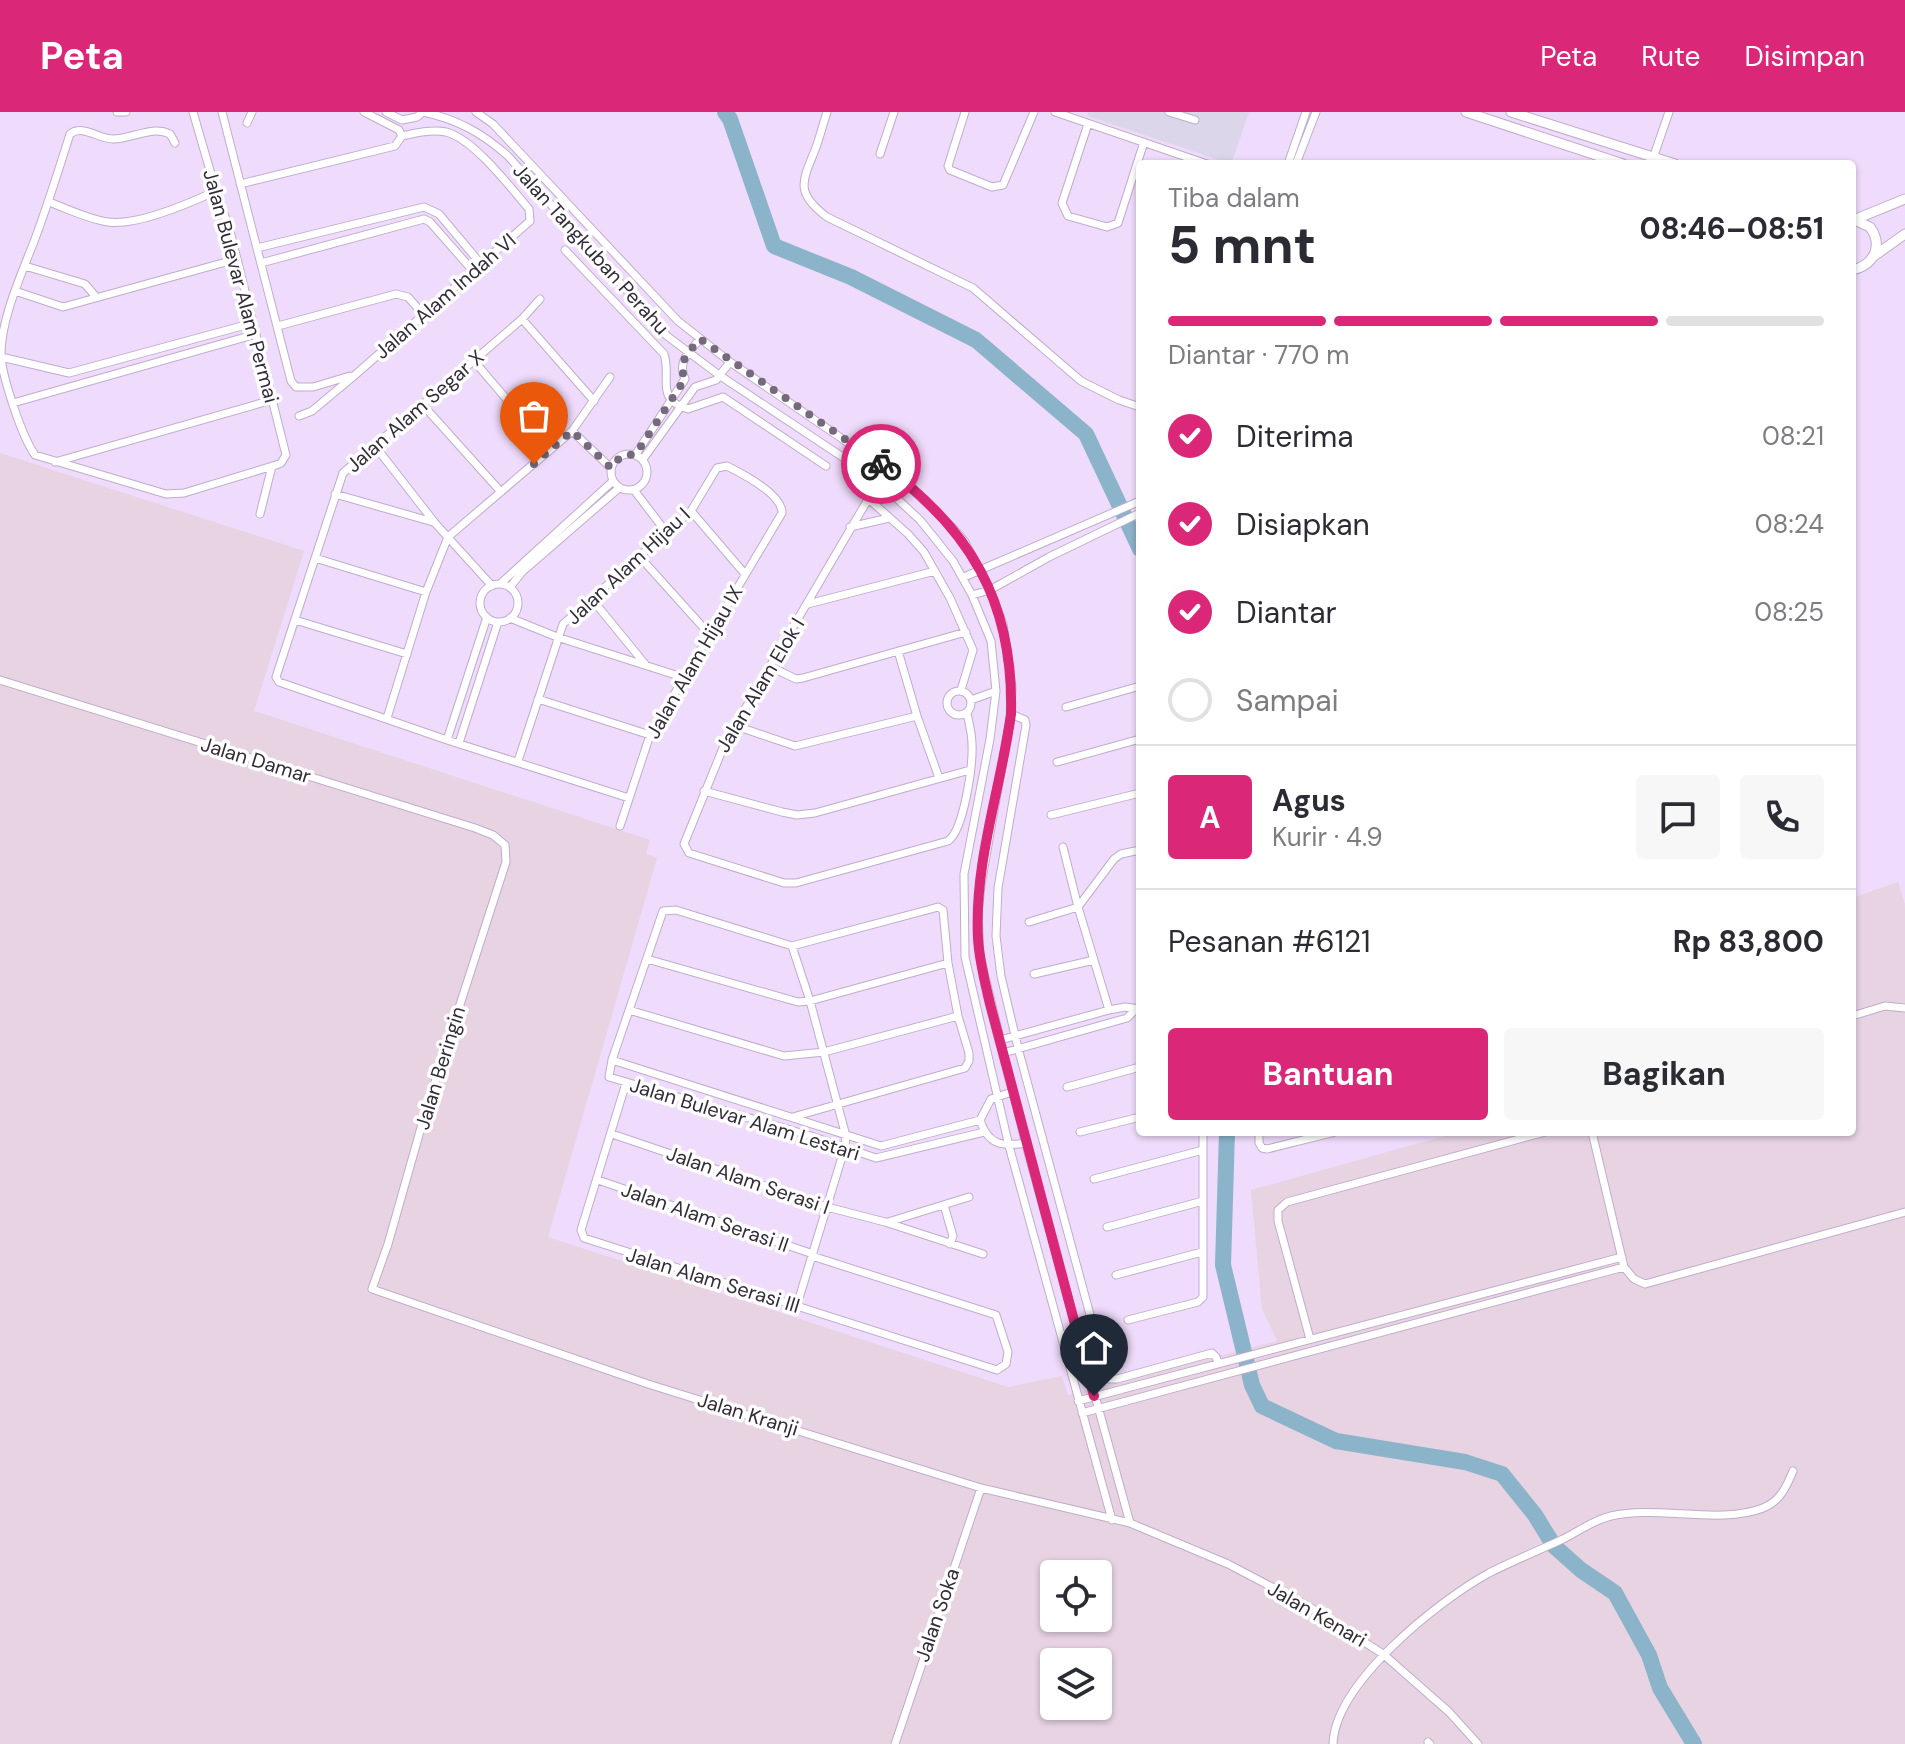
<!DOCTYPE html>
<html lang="id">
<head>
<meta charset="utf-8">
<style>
	:root { --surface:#fff; --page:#f7f7f7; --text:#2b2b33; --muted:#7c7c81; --line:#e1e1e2; --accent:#db2777 }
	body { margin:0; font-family:"DM Sans",sans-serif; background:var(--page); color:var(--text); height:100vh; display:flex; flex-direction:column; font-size:30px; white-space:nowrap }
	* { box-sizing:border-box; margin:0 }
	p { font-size:26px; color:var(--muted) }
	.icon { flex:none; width:44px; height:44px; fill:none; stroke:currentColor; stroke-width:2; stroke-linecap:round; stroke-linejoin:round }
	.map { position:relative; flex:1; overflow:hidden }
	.drawer { position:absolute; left:1136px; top:48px; width:720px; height:976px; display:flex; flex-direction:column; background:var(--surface); border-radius:8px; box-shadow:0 2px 6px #0004 }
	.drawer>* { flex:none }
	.tools { position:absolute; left:1040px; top:1448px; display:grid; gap:16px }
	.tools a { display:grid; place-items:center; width:72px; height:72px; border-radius:8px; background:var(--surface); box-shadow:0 2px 6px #0004; font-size:40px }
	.pin { position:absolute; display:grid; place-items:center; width:68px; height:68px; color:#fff; margin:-82px -34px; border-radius:50% 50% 50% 0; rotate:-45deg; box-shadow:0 0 8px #0007 }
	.pin .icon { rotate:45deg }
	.courier { position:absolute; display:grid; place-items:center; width:80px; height:80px; margin:-40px; border:6px solid #db2777; border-radius:50%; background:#fff; color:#222; box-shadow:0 2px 10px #0007 }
	.headline em { font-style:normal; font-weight:700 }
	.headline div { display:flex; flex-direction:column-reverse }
	.headline { display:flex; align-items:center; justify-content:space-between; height:136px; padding:0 32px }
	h1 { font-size:52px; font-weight:700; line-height:60px }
	.bar { display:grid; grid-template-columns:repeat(4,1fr); gap:12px 8px; align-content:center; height:96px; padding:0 32px }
	.bar i { height:10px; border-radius:6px; background:var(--line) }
	.bar .on { background:var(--accent) }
	.bar p { grid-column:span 4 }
	.line { display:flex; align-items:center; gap:20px; padding:0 32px; border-top:2px solid var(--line) }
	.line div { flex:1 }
	.round { display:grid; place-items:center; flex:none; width:84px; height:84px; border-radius:8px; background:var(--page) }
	ol { padding:0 32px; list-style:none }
	li { display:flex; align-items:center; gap:24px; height:88px }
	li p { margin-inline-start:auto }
	li .icon { padding:8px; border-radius:50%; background:var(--accent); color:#fff; stroke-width:4 }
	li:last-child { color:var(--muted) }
	li i { width:44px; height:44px; border:4px solid var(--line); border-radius:50% }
	.cta { display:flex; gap:16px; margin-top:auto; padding:16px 32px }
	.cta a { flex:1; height:92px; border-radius:8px; background:var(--accent); color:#fff; font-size:32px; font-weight:700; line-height:92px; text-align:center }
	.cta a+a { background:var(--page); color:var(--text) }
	header { display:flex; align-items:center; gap:48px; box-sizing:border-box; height:112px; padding:0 40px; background:var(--accent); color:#fff }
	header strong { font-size:38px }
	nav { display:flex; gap:44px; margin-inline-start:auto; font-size:28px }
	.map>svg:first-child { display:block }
</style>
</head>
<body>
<header>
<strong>Peta</strong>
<nav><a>Peta</a><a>Rute</a><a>Disimpan</a></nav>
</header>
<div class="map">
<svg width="1905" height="1632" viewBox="0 0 1905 1632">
	<rect width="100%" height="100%" fill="#efdbfb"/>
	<!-- industrial -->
	<path fill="#e7d3e2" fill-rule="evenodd" d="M0,341L304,439L254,599L650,728L646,742L657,746L548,1125L1008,1275L1062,1264L1068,1283L1277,1229L1262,1197L1251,1078L1459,1020H1852V786L1898,770L1905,793V1632H0ZM1054,1462H1098V1506H1054ZM1054,1550H1098V1594H1054Z"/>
	<!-- education -->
	<path fill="#dcd6eb" d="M1088,0H1249L1231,52L1087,4Z"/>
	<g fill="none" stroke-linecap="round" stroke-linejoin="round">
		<!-- river -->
		<path stroke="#8bb3ca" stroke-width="16" d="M725,0L730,7L774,134L851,165L976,228L1086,322L1140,437
			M1227,1020L1223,1153L1252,1273L1262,1294L1336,1329L1465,1350L1502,1362L1535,1403L1554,1434L1581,1458L1615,1481L1649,1543L1660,1576L1694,1632"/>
		<!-- minor casing -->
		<g stroke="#c0accb" stroke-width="9">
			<path id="minor" d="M117,0H126
				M222,0L291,269L296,275H313L350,264
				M364,0L399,18L402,24
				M386,0L402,8L417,5L423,0
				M423,0C457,7 482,21 508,44L667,224L719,263L847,348L892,382L920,408L953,449L972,483L991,529L996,579L990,627L964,762L965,845L1009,1034L1112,1408
				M476,0L493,12L678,209L730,250L901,367L953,416L965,430L990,478L1003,512L1012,575L1011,602L981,773L978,802L980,844L1025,1029L1130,1411
				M827,0C823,12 820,25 815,38C802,70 795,81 827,105L973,176L1081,269L1119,288L1140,295
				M965,0L948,54L950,58L992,75L1003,73L1034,0
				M1055,0L1207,52
				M1169,0L1195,8
				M247,11L252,0
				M1088,12L1062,91L1068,104L1107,115L1118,111L1144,30
				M175,31L170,22C151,13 133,27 113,27C98,27 83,12 70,22C59,57 48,92 35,127C22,161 0,208 1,245C3,267 22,325 35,343L166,382L184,381L276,353L281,351L286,343L230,119L216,79L193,0
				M880,42L894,0
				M1288,52L1306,0
				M1296,52L1316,0
				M1651,52L1669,0
				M240,72L395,34L402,24C415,21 432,17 446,20C474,27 510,75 529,97L530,109L355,263L312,299L299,304
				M49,90C68,97 88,107 108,110C136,114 190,91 216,79
				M257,136L424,95L439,102L481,152
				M565,138L664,242C672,266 654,287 688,297L723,285L826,354
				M261,151L424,107L430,110L473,159
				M25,154L85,172L96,185
				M15,179L63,195L237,147
				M540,187L522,207L343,361L276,565L279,570L447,628L629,686
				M522,207L594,289
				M278,214L396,182L408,185L423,202
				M1,245L69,261L253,211
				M474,249L550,338
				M13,291L256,222
				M422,292L501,380
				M572,319L611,356
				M375,334L435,411L492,474
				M611 360a18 18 0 1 1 36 0a18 18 0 1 1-36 0Z
				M636,342L685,267C677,250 689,240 700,227
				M643,347L695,275L716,268L730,250
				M55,350L272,288
				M634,378L666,420
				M335,382L433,410
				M691,399L745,462
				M260,402L272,354
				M850,415L889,406
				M639,444L710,523
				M315,446L426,480
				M964,465L1140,389
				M500,472L613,369
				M480 491a19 19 0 1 1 38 0a19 19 0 1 1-38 0Z
				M510,475L523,459L619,376
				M972,483L990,478L1049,445L1140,401
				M591,486L645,552
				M808,492L935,459
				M510,506L557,525L685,566
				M295,508L407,542
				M898,539L917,604L939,666
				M771,555L796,567L803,566L966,520
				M0,568L475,716L493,723L505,733L506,750L426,998L388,1132L372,1177L648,1272L981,1376L1130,1411L1228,1452L1308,1494L1383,1542L1449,1600L1478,1632
				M961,578L973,538L950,486L924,440L908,422L872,390L867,389L725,631L684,732L689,741L784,771H796L948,729C964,718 973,653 972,632C972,622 969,611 967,601
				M947 591a12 12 0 1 1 24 0a12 12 0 1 1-24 0Z
				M538,587L650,623
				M971,588L996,579
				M1066,595L1140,574
				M1011,602L1025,608L1026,613L998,776L996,824L1001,864L1018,936L1106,1262L1109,1267H1117L1212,1241L1216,1245L1218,1251
				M387,606L426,480L448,425L572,319L610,265
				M736,614L795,634L917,604
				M447,628L487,505
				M459,631L498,510
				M518,649L563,512L691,399L717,356L727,354C743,362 782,382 782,401L650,623L620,714
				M1057,650L1140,627
				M704,679L782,700L797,703L815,701L970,658
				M1051,703L1140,681
				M1063,735L1078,795L1109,898
				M1029,810L1078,795L1114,747L1121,742L1140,738
				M792,834L810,889L846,1024L845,1035L797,1193
				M647,847L798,890L810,889L948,851
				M1034,862L1094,848
				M629,898L784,944L824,940L958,904
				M1852,904L1885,894L1905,896
				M1000,928L1109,898L1125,895L1140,897
				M1003,941L1127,906L1135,898
				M612,948L881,1034L980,1008
				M626,971L581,1118L584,1126L997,1258L1006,1252L1008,1240L996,1203L812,1144
				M1067,975L1140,955
				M1012,980L991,987L980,1008C988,1033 1002,1035 1026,1031
				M793,1005L965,956L969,949V941L958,904L948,851L943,798L938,795L931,797L792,834L676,798L663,799L612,948L609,965L811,1024L876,1046L984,1020
				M1080,1020L1140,1005
				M1259,1020V1031L1262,1036L1267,1037L1335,1020
				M1592,1020L1624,1155L1634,1167L1645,1172L1905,1100
				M612,1022L827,1095L885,1110L983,1142
				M1094,1067L1203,1038
				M598,1068L813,1142
				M944,1093L953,1124L950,1132
				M888,1110L969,1085
				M1107,1115L1203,1089
				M1116,1163L1202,1140
				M1128,1208L1198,1190L1203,1185V1020
				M1310,1227L1278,1109V1098L1287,1090L1545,1020
				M1078,1289L1622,1145
				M1082,1301L1624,1155
				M1428,1630L1430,1632
				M895,1632L981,1376
				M1333,1632C1335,1571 1438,1489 1489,1461C1513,1449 1537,1439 1561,1428C1578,1420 1593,1408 1611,1404C1657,1393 1720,1413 1763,1396C1780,1389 1786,1376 1793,1359"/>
		</g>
		<!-- tertiary casing -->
		<g stroke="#c0accb" stroke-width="11">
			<path id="tertiary" d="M1466,0L1623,52
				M1511,0L1675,52
				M1852,107L1870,115C1883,133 1875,153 1852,158
				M1856,107L1905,87
				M1874,144L1905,122"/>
		</g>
		<!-- minor -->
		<use href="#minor" stroke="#fff" stroke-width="7"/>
		<!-- tertiary -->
		<use href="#tertiary" stroke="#fff" stroke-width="9"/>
	</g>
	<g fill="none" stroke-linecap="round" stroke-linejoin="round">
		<!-- done -->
		<path stroke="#75697c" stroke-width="8" stroke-dasharray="0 14.4" d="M534,352L572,319L611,356L621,344L636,342L685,267C677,250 689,240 700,227L881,352"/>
		<!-- route -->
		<path stroke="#db2777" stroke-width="10" d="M881,352C970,416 1014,490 1011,602C1001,676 974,750 978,826C979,848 985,870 990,892L1094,1284"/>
	</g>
	<g text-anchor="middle" stroke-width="7" stroke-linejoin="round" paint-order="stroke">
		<!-- street labels -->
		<g font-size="20" fill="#332c38" stroke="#fff">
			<text transform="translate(591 137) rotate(48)" y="7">Jalan Tangkuban Perahu</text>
			<text transform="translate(241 174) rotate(75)" y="7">Jalan Bulevar Alam Permai</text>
			<text transform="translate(445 184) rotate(-41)" y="7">Jalan Alam Indah VI</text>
			<text transform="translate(415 299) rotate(-41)" y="7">Jalan Alam Segar X</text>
			<text transform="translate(628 454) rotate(-43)" y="7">Jalan Alam Hijau I</text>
			<text transform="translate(694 550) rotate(-60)" y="7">Jalan Alam Hijau IX</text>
			<text transform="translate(760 573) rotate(-59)" y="7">Jalan Alam Elok I</text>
			<text transform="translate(256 648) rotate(17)" y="7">Jalan Damar</text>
			<text transform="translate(440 956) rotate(-73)" y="7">Jalan Beringin</text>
			<text transform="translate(745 1007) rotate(17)" y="7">Jalan Bulevar Alam Lestari</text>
			<text transform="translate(748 1068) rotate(19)" y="7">Jalan Alam Serasi I</text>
			<text transform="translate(705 1105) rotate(19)" y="7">Jalan Alam Serasi II</text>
			<text transform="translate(713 1168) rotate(17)" y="7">Jalan Alam Serasi III</text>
			<text transform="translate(748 1302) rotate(17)" y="7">Jalan Kranji</text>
			<text transform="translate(1317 1502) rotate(30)" y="7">Jalan Kenari</text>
			<text transform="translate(937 1503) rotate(-71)" y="7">Jalan Soka</text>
		</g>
	</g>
</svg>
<div class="tools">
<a><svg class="icon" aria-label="locate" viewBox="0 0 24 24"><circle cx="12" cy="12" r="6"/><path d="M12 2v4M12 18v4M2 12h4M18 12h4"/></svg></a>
<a><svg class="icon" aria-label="layers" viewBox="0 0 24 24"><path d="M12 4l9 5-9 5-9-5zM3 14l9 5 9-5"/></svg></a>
</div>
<div class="pin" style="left:534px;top:352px;background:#ea580c"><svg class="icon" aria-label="bag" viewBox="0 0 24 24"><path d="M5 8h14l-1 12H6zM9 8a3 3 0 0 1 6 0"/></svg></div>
<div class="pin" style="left:1094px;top:1284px;background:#1f2937"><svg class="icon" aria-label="home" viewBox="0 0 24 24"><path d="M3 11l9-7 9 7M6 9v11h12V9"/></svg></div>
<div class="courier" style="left:881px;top:352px"><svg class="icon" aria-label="bike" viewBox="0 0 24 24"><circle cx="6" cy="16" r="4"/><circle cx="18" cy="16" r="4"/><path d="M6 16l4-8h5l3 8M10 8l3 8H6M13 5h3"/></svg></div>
<section class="drawer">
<div class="headline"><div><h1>5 mnt</h1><p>Tiba dalam</p></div><em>08:46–08:51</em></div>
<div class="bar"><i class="on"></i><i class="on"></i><i class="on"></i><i></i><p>Diantar · 770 m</p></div>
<ol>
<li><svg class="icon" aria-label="check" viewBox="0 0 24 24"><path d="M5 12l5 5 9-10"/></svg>Diterima<p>08:21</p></li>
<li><svg class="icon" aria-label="check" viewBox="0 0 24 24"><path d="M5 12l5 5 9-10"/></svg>Disiapkan<p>08:24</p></li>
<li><svg class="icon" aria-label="check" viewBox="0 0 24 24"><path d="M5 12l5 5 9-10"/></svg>Diantar<p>08:25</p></li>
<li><i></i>Sampai</li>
</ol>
<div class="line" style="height:144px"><b class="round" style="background:var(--accent);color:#fff">A</b><div><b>Agus</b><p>Kurir · 4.9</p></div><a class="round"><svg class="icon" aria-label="chat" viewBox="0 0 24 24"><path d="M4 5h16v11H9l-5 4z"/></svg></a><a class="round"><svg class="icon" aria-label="phone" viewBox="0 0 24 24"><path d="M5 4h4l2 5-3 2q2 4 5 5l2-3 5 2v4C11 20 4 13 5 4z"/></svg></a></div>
<div class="line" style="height:104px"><div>Pesanan #6121</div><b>Rp 83,800</b></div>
<div class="cta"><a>Bantuan</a><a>Bagikan</a></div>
</section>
</div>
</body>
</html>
